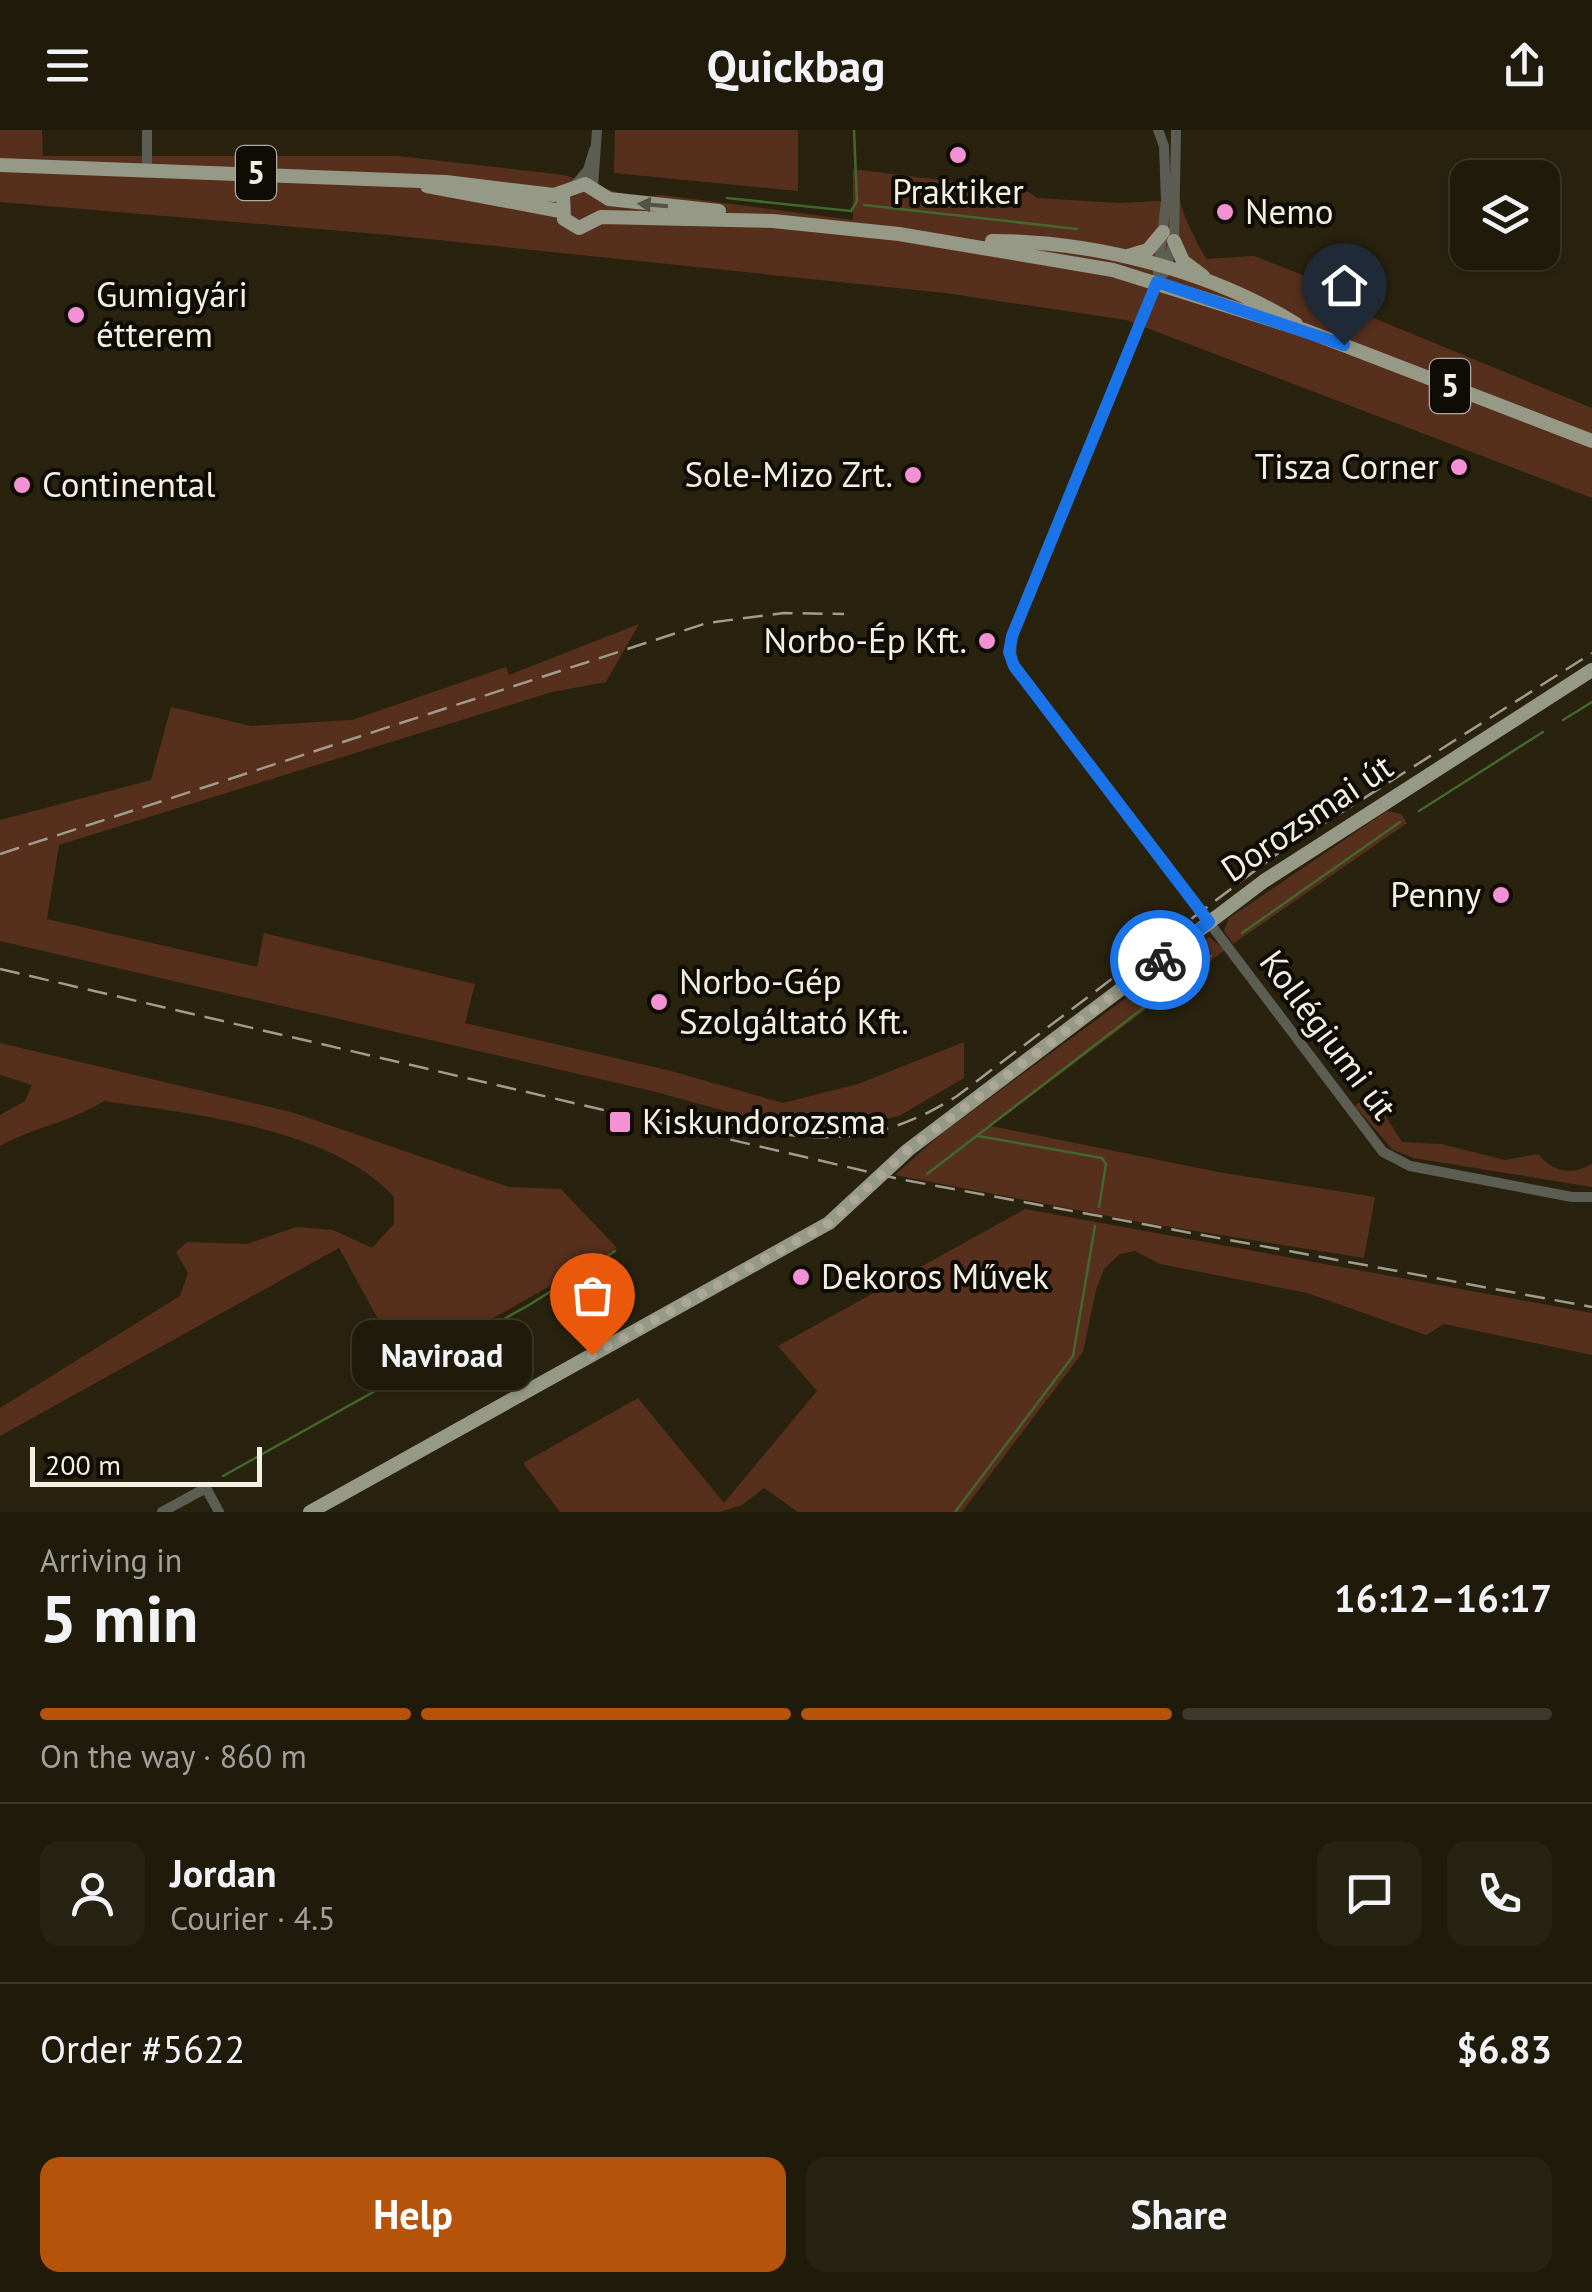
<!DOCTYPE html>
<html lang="en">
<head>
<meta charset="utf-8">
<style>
	:root { --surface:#1f1a0a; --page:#272313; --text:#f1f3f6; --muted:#a1a19c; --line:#3c382b; --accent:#b45309 }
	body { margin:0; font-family:"PT Sans",sans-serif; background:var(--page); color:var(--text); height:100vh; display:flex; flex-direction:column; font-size:38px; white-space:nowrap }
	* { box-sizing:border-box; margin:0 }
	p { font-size:32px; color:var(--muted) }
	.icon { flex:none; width:55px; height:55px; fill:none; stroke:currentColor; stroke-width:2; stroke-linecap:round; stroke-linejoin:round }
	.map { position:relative; height:1382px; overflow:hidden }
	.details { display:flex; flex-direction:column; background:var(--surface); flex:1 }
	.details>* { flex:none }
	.fabs { position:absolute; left:1450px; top:30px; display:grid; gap:20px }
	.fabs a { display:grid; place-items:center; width:110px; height:110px; border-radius:20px; background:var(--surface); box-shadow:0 2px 8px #0004,0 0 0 2px var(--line); font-size:50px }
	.scale { position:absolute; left:30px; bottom:25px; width:232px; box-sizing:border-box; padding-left:10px; border:5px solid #f3efe3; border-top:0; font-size:28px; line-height:35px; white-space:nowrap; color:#f3efe3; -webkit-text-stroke:8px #0f0c05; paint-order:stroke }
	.pin { position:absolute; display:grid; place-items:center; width:85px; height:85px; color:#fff; margin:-102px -42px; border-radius:50% 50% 50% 0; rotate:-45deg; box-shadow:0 0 10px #0007 }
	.pin .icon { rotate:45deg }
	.courier { position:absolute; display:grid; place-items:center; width:100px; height:100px; margin:-50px; border:8px solid #1a73e8; border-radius:50%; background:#fff; color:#222; box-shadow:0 2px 12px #0007 }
	.bubble { position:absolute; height:70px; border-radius:20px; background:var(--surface); box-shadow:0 2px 8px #0004,0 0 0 2px var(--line); font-size:32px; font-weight:700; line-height:70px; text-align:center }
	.headline em { font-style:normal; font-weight:700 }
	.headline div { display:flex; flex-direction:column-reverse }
	.headline { display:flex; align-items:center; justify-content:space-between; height:170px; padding:0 40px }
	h1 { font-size:65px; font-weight:700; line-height:75px }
	.bar { display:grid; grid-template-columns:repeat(4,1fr); gap:15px 10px; align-content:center; height:120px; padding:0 40px }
	.bar i { height:12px; border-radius:8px; background:var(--line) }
	.bar .current { background:var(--accent) }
	.bar p { grid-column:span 4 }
	.line { display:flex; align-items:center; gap:25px; padding:0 40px; border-top:2px solid var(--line) }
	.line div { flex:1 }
	.round { display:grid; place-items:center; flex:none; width:105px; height:105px; border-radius:20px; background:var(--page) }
	.button { display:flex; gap:20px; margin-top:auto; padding:20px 40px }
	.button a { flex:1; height:115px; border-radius:20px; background:var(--accent); color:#fff; font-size:40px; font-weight:700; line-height:115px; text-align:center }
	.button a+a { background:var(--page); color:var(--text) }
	header { display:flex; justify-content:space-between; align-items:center; height:130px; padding:0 40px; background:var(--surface); font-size:45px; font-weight:700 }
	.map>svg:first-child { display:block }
</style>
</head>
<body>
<header><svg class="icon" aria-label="menu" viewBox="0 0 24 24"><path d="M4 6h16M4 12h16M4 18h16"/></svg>Quickbag<svg class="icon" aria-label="share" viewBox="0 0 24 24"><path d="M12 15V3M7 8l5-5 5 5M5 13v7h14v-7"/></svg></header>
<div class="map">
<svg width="1592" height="1382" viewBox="0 0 1592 1382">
	<rect width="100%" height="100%" fill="#29220e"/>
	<!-- green -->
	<path fill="#57301d" d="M0,0H42L43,26H398L564,45L632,67L662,65L853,90V39L1027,61L1037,68L1119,73L1180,70C1181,81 1200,121 1207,129L1254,126L1349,163L1359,182L1592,278V368L1126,190L945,163L389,105L0,72Z
		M615,0H798V61L614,43Z
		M639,494L606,552L552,562L59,715L47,789L257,837L264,803L475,854L465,893L671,941L783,973L858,954L964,912V948L899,986L836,999L788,998L652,961L0,811V690L151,650L171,577L251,596L352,590L506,537L509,545Z
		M1387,681L1401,684L1407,693L1233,814L1224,801L1229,788Z
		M1209,807L1225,820L991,996L1218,1042L1375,1067L1364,1128L1140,1092L895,1045L941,1004Z
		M0,913L291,982L509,1057L561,1059L617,1118L405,1238L339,1118L0,1306V1278L180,1166L188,1143L176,1122L187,1112L247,1114L296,1097L333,1100L372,1118L394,1094V1067C332,998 193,984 104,971C71,992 34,997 0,1016V985L25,971L32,955L0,945Z
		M1371,963L1402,1012L1441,1014L1505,1030L1538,1024C1553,1042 1571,1046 1592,1034V1057L1414,1028L1393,1020L1355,976Z
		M1025,1079L1592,1183V1225L1444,1194L1426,1205L1307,1163L1160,1134L1135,1121L1120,1124L1104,1139L1096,1160L1083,1222L962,1382H798L764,1358L742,1375L720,1382H560L523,1333L638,1268L724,1373L817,1261L778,1216Z"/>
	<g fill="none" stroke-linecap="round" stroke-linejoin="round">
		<!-- stream -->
		<path stroke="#42682d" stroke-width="2.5" d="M727,68L851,81L857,71L854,0
			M864,75L1077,99
			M1563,590L1592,572
			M1419,681L1543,602
			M1242,803L1400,692
			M978,1006L1102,1028L1106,1034L1099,1077
			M927,1044L1211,826
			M223,1346L529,1175L615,1121
			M955,1382L1073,1226L1095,1096"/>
		<!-- minor -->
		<path stroke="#5c5e54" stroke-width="10" d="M1158,0L1164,16L1166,71L1157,152L1012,506L1011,531L1383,1022L1410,1036L1572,1067H1592
			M147,40V0
			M576,54L588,40L594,20
			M593,57L597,0
			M1164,143L1174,111L1176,0
			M162,1382L206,1358L219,1382"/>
		<!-- major -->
		<path stroke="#969985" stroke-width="14" d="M0,35L446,52L554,65L585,54L609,69L719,81
			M427,56L560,81
			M563,65L564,89L579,98L601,87L773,91L899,104L1113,140L1307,201L1592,311
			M992,111C1093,111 1209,140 1296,194
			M1174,111L1183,131L1203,146
			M1128,126L1148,120L1163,102
			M310,1382L829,1093L908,1020L1264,751L1592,540"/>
		<!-- rail -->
		<path stroke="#a19c8d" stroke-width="2.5" stroke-dasharray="20 10" stroke-linecap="butt" d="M0,724L707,493L784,483L844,484
			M0,839L899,1049L1592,1177
			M691,986C793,1009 863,1026 957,966L1281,721L1592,523"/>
	</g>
	<!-- one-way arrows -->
	<defs><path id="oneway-solid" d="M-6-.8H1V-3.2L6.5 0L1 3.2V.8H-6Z" transform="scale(2.5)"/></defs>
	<use fill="#525245" href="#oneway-solid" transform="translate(653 75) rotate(-175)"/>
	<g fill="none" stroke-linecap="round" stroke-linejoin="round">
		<!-- done -->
		<path stroke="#aca798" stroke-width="10" stroke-dasharray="0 18" d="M592,1225L829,1093L908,1020L1160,830"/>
		<!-- route -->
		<path stroke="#1a73e8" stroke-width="12" d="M1160,830L1209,792L1014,536L1009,522L1012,506L1157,152L1344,215"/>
	</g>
	<!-- markers -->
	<g fill="#f391d5" stroke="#0f0c05" stroke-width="4">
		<circle cx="958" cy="25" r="10"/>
		<circle cx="1225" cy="82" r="10"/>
		<circle cx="76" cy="185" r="10"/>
		<circle cx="1459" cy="337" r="10"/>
		<circle cx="913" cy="345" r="10"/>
		<circle cx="22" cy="355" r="10"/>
		<circle cx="987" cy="511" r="10"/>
		<circle cx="1501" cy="765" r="10"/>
		<circle cx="659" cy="872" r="10"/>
		<rect x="608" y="980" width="24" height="24" rx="5"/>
		<circle cx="801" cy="1147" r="10"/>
	</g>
	<g text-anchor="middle" stroke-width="8" stroke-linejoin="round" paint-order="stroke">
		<!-- shield labels -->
		<g fill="#0f0c05" stroke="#afaba0" stroke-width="2.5">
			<rect x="236" y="16" width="40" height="54" rx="8"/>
			<rect x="1430" y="229" width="40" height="54" rx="8"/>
		</g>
		<g font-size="32" font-weight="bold" fill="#f3efe3">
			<text x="256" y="54">5</text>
			<text x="1450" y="267">5</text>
		</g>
		<!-- poi labels -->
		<g font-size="35" fill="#f3efe3" stroke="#0f0c05" text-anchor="start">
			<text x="958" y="74" text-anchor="middle">Praktiker</text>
			<text x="1245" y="94">Nemo</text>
			<text x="96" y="177">Gumigyári<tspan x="96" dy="40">étterem</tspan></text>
			<text x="1439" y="349" text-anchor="end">Tisza Corner</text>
			<text x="893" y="357" text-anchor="end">Sole-Mizo Zrt.</text>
			<text x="42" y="367">Continental</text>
			<text x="967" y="523" text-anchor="end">Norbo-Ép Kft.</text>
			<text x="1481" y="777" text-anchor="end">Penny</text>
			<text x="679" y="864">Norbo-Gép<tspan x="679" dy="40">Szolgáltató Kft.</tspan></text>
			<text x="642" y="1004">Kiskundorozsma</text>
			<text x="821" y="1159">Dekoros Művek</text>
		</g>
		<!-- street labels -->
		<g font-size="35" fill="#f3efe3" stroke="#0f0c05">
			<text transform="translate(1307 688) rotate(-34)" y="12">Dorozsmai út</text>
			<text transform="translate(1328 905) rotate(53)" y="12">Kollégiumi út</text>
		</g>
	</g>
</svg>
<div class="fabs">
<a><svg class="icon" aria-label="layers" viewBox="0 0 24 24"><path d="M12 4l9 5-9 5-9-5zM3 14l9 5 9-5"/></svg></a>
</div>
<div class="scale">200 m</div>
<div class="pin" style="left:592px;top:1225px;background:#ea580c"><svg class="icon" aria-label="bag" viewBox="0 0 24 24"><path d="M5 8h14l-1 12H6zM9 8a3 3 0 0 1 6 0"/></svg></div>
<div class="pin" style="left:1344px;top:215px;background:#1f2937"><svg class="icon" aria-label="home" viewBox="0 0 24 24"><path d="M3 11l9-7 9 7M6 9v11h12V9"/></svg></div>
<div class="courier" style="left:1160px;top:830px"><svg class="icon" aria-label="bike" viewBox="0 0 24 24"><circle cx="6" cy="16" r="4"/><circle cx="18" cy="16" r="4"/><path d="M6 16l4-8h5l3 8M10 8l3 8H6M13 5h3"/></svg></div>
<div class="bubble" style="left:352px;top:1190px;width:180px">Naviroad</div>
</div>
<section class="details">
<div class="headline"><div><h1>5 min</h1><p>Arriving in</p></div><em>16:12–16:17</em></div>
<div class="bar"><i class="current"></i><i class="current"></i><i class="current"></i><i></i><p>On the way · 860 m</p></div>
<div class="line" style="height:180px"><a class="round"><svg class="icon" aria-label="person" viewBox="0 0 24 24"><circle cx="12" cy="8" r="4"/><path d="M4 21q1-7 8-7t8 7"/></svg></a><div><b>Jordan</b><p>Courier · 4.5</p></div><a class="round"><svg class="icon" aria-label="chat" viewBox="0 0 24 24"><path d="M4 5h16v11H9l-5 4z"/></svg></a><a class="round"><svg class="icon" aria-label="phone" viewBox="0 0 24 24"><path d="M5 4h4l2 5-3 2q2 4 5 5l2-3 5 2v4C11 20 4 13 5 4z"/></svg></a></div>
<div class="line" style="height:130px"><div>Order #5622</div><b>$6.83</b></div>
<div class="button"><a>Help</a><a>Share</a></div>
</section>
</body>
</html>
